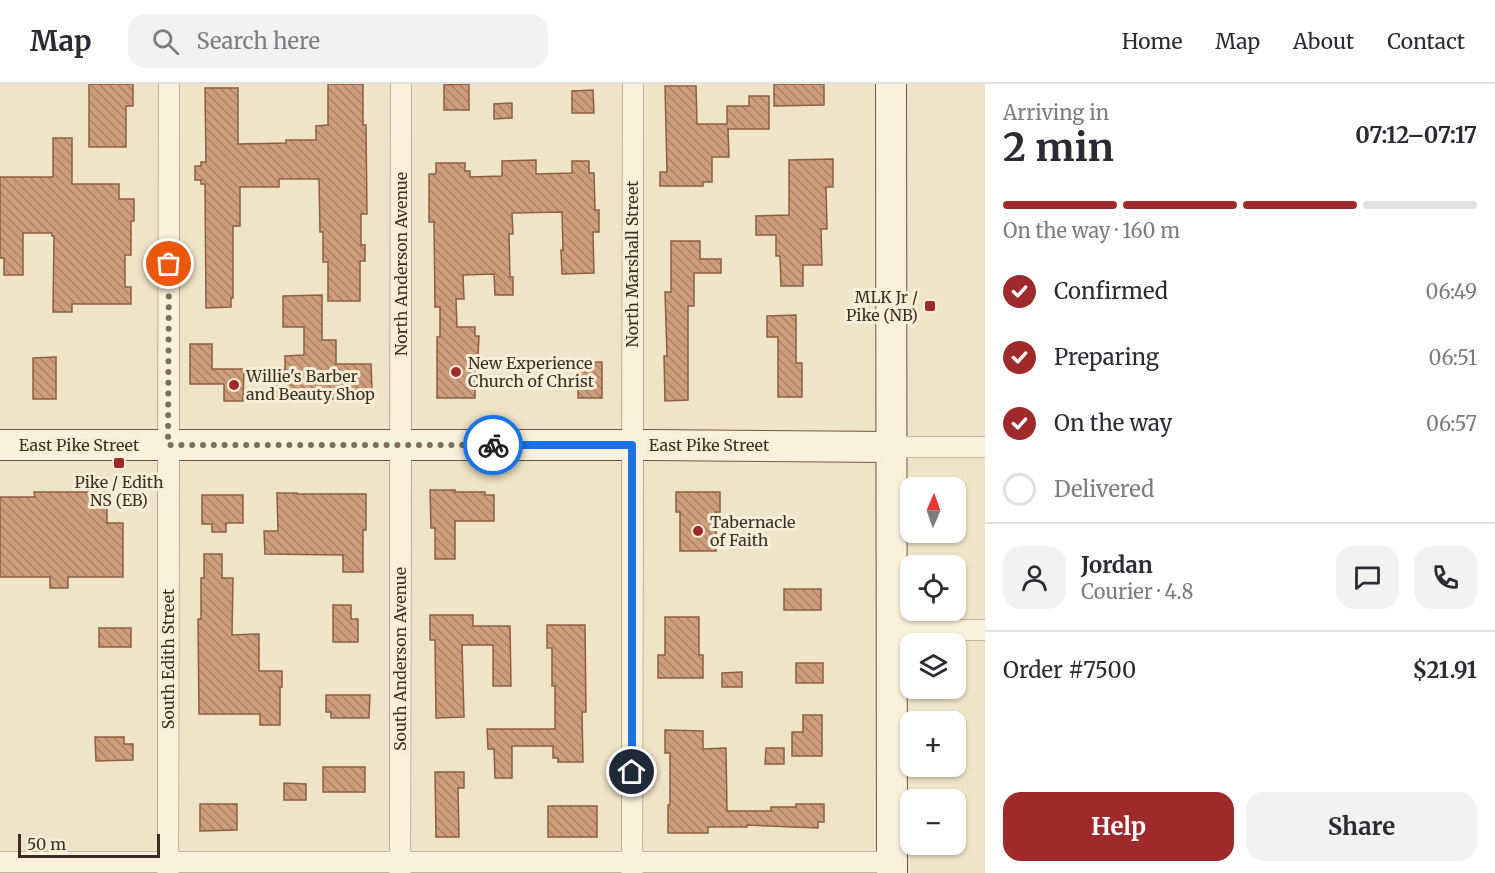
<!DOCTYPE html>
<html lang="en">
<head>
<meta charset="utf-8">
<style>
	:root { --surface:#fff; --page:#f2f2f3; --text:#2b2b33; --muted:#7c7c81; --line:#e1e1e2; --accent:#9e2a2b }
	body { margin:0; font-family:Merriweather,serif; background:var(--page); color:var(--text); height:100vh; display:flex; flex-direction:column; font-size:22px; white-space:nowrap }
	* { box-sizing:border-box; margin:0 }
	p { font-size:20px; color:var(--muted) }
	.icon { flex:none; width:33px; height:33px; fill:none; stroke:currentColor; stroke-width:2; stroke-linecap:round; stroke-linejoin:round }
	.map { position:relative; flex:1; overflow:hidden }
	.side { display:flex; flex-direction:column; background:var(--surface); width:510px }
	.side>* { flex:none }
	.needle { width:39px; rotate:2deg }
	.tools { position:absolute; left:900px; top:393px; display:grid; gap:12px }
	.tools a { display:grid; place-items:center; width:66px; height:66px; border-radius:12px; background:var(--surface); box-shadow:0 2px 4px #0004; font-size:30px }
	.scale { position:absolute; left:18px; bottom:15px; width:142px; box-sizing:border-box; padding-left:6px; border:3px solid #3d2e20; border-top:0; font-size:16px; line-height:21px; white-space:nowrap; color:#3d2e20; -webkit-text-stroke:4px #f7eed8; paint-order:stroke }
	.pin { position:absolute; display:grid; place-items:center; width:51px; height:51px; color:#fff; margin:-26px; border:3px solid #fff; border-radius:50%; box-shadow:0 2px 6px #0007 }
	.courier { position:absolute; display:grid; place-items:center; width:60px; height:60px; margin:-30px; border:4px solid #1a73e8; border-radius:50%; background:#fff; color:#222; box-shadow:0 2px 8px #0007 }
	.overview em { font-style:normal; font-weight:700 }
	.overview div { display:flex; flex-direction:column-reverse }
	.overview { display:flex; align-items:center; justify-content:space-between; height:102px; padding:0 18px }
	h1 { font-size:39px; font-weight:700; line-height:45px }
	.bar { display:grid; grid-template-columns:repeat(4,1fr); gap:9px 6px; align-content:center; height:72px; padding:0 18px }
	.bar i { height:8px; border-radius:4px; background:var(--line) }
	.bar .active { background:var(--accent) }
	.bar p { grid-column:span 4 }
	.line { display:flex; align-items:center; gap:15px; padding:0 18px; border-top:2px solid var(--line) }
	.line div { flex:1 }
	.round { display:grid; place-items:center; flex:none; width:63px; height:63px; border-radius:18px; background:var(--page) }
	ol { padding:0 18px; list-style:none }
	li { display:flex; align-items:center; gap:18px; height:66px }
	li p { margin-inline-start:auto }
	li .icon { padding:6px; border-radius:50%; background:var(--accent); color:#fff; stroke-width:4 }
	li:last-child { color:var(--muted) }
	li i { width:33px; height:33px; border:3px solid var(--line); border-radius:50% }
	.primary-button { display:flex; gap:12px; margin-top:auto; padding:12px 18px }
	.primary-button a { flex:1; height:69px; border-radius:18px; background:var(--accent); color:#fff; font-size:24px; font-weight:700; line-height:69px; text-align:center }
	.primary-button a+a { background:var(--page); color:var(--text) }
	header { display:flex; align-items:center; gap:36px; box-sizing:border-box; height:84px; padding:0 30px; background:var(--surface); border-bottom:2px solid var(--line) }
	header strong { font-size:28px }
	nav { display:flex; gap:33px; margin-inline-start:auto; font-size:21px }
	.search { width:420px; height:54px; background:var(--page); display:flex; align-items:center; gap:15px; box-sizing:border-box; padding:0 21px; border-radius:18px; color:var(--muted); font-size:22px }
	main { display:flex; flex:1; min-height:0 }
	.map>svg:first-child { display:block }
</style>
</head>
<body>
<header>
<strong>Map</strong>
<div class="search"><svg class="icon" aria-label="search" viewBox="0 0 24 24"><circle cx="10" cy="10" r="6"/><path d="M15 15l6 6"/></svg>Search here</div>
<nav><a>Home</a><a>Map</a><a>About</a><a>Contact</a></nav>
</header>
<main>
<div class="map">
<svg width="985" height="789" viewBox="0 0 985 789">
	<defs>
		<pattern id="building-back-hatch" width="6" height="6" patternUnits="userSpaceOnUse" patternTransform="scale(1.5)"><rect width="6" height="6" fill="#cf9f7d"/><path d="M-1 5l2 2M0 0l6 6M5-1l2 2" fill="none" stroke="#a98266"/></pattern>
	</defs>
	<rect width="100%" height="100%" fill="#f0e4c8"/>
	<!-- building -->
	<path fill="url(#building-back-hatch)" stroke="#8d5f41" stroke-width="1.5" d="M89,0H133V22H126V63H89Z
		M328,0H363V41H366L367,130H361V161H365V177H360V217H328V178H323V148H320L319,95H279V103H240V142H233V214H231V223L206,224L205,100H201V96H195V82H201V78H206L205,4H238V60L286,59V56H316V42L328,41Z
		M469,0V26H444V1Z
		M774,0H824V21L774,22Z
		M665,2H696L697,40H727V22H749V12H769V45H728L729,73H712V98H703V102H660V88H667Z
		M593,6L594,29H572V7Z
		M512,19V34L494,35V20Z
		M53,54H72V100H119V115H134V137H131V171H125V203H131V220H72V228H53L54,152H52V149H23V191H4V174H0V93H53Z
		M833,75V103H826L827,145H821L822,181H803V202H781L780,172H776V151H756V132L789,131V76Z
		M536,76V90L572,89V77H589V89H594L595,126H599V148H593L594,189L562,190L561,166H563L562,128L512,129L513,150H509L510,193H513V211H495L494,190L463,191L464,215H456L457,243H475V252H479L478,271H475V314H437V253H440V223H435L434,138H429V90H436V79H465V87H470V93L502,92V77Z
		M671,157H700V175H721V189H694V222H688V316L665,317L664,272H667L665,208H671Z
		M322,211V256H336V280H371L372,305L353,306V315H326V313L272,314V286H285V272L304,271V243H283V212Z
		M796,231V279H802V313H778V253H767V232Z
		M190,260H212V285H244L243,317H224V300H190Z
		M56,273V315H33V274Z
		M602,278V314H578V279Z
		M430,406H455V408H485V411H494V437H455V475H435V444H431Z
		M34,408H107V439H123V493H68V504H50V493H0V413H35Z
		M676,408H720V428H716V467H680V428H676Z
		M277,409H297V410H366V446H363V488H343V471L265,470L264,447H278Z
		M202,411H243V439H226V448H212V440H202Z
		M204,470H222V494H233L232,551L259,550V587H282V603H280V641H260V630H199L198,535H201V494H204Z
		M784,505H821V526H784Z
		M333,521H351V535H358V558H333Z
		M430,531H473V542H510L511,602H493V561H462L464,633L436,634L435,556H430Z
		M665,533H699V571H703V594H658V571H665Z
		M547,541H585L586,628H582L583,678H558V674H553V662H512V694H495L494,665H488L487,645H555V602H552V564H547Z
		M99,544H131V563H99Z
		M796,579H823V599H796Z
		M742,588V603H722V589Z
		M326,611H370L369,634H331V628H326Z
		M803,631H822V672H792V648H803Z
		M665,646L703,647V665L726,664L727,727H771V723H796V720H824V738H818V744L747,741V743H708V749H668V721H670V669H665Z
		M95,653H124V660H133V676L96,677Z
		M766,664H784V680H765Z
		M323,683H365V708H323Z
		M435,688H464V704H458L459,753H436Z
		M284,699L306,700V716H284Z
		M200,720H237V746L200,747Z
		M548,722H597V753H548Z"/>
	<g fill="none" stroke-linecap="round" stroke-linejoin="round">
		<!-- street casing -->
		<g stroke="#8d765c" stroke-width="22">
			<path id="street" d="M891,363H985
				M892,546H985
				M0,778H892
				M168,789L169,0
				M400,789L401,0
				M632,789L633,0"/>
		</g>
		<!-- secondary casing -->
		<g stroke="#6f573f" stroke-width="32">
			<path id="secondary" d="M891,0L892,789
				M0,361H648L891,363"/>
		</g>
		<!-- street -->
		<use href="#street" stroke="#faf1dc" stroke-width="21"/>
		<!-- secondary -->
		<use href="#secondary" stroke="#faf1dc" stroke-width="30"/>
	</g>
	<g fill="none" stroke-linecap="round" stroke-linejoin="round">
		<!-- done -->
		<path stroke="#7c6e5b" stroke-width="6" stroke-dasharray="0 10.8" d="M169,180L168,361H493"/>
		<!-- route -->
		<path stroke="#1a73e8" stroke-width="8" d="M493,361H632V688"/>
	</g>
	<!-- markers -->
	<g fill="#9e2a2b" stroke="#f7eed8" stroke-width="2">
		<rect x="924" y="216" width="12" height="12" rx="3"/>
		<circle cx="456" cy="288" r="6"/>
		<circle cx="234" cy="301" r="6"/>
		<rect x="113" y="373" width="12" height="12" rx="3"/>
		<circle cx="698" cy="447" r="6"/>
	</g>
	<g text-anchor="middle" stroke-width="6" stroke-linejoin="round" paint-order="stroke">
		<!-- street labels -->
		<g font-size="16" fill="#3d2e20" stroke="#f7eed8">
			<text transform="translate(401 180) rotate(-90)" y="6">North Anderson Avenue</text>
			<text transform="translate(632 180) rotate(-90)" y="6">North Marshall Street</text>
			<text x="79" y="367">East Pike Street</text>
			<text x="709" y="367">East Pike Street</text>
			<text transform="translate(168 575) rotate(-90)" y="6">South Edith Street</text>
			<text transform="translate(400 575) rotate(-90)" y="6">South Anderson Avenue</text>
		</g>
		<!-- poi labels -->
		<g font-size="16" fill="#3d2e20" stroke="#f7eed8" text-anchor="start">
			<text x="918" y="219" text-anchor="end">MLK Jr /<tspan x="918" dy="18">Pike (NB)</tspan></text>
			<text x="468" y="285">New Experience<tspan x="468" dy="18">Church of Christ</tspan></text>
			<text x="246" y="298">Willie's Barber<tspan x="246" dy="18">and Beauty Shop</tspan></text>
			<text x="119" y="404" text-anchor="middle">Pike / Edith<tspan x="119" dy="18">NS (EB)</tspan></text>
			<text x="710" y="444">Tabernacle<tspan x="710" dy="18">of Faith</tspan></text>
		</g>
	</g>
</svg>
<div class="tools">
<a><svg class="needle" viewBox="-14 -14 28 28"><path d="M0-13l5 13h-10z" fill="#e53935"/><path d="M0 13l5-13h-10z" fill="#7c7c81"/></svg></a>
<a><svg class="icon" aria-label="locate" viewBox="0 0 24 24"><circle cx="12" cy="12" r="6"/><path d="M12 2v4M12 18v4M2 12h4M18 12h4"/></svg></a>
<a><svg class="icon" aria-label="layers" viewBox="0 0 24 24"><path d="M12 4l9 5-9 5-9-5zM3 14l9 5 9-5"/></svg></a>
<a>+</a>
<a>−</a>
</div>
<div class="scale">50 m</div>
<div class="pin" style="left:169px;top:180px;background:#ea580c"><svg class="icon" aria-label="bag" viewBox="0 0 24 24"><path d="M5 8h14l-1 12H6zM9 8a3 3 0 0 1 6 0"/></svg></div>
<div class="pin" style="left:632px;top:688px;background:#1f2937"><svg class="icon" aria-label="home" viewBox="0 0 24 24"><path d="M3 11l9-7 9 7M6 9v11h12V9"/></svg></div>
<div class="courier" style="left:493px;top:361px"><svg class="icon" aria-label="bike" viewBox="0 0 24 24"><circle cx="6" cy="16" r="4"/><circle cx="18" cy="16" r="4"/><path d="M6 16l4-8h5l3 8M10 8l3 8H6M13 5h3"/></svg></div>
</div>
<section class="side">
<div class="overview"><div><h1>2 min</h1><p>Arriving in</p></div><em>07:12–07:17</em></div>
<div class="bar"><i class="active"></i><i class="active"></i><i class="active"></i><i></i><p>On the way · 160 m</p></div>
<ol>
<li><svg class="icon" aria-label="check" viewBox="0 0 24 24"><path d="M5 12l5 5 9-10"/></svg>Confirmed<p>06:49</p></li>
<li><svg class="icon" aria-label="check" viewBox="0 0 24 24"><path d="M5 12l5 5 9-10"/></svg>Preparing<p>06:51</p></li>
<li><svg class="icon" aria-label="check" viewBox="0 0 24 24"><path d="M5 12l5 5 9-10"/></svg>On the way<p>06:57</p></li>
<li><i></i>Delivered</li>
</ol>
<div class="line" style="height:108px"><a class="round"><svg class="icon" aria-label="person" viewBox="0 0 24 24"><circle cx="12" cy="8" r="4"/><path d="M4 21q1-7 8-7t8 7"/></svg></a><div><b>Jordan</b><p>Courier · 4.8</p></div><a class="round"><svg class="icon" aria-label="chat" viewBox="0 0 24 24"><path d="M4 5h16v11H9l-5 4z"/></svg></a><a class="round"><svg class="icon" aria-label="phone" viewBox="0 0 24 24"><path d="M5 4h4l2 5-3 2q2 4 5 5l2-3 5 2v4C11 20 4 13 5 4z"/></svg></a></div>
<div class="line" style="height:78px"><div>Order #7500</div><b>$21.91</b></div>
<div class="primary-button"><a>Help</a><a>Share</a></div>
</section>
</main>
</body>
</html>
